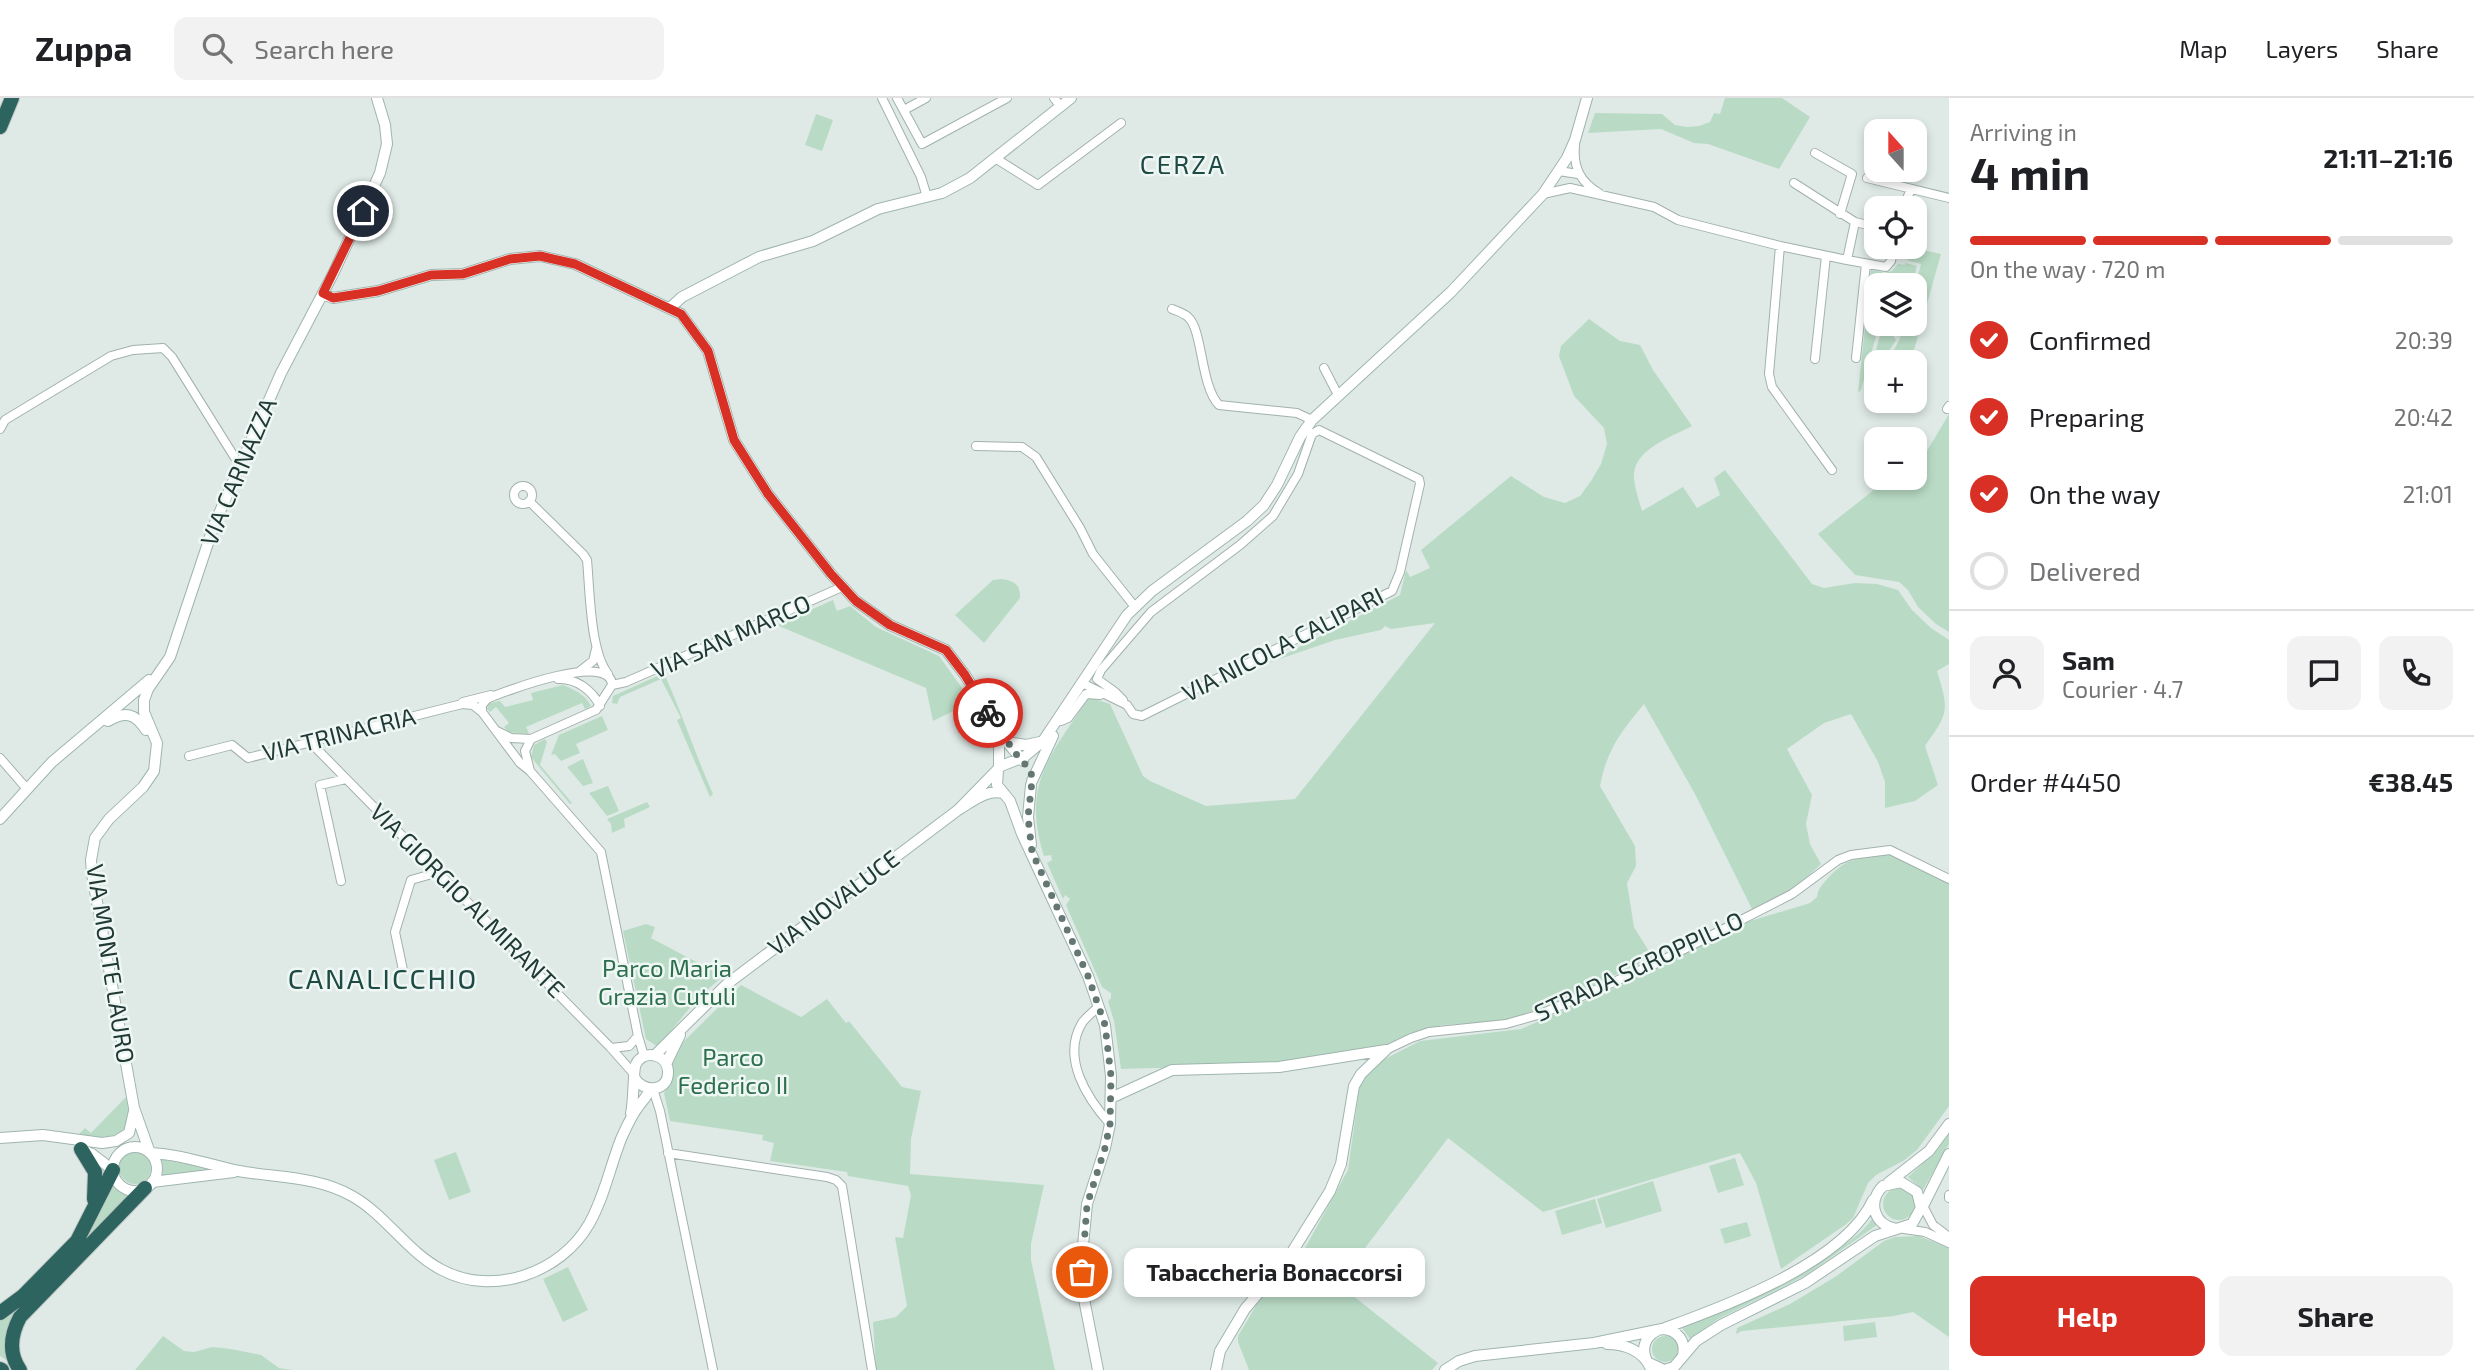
<!DOCTYPE html>
<html lang="en">
<head>
<meta charset="utf-8">
<style>
	:root { --surface:#fff; --page:#f2f2f2; --text:#202124; --muted:#757577; --line:#e0e0e0; --accent:#d93025 }
	body { margin:0; font-family:"Exo 2",sans-serif; background:var(--page); color:var(--text); height:100vh; display:flex; flex-direction:column; font-size:26px; white-space:nowrap }
	* { box-sizing:border-box; margin:0 }
	p { font-size:23px; color:var(--muted) }
	.icon { flex:none; width:38px; height:38px; fill:none; stroke:currentColor; stroke-width:2; stroke-linecap:round; stroke-linejoin:round }
	.map { position:relative; flex:1; overflow:hidden }
	.sheet { display:flex; flex-direction:column; background:var(--surface); width:525px }
	.sheet>* { flex:none }
	.needle { width:46px; rotate:339deg }
	.tools { position:absolute; left:1864px; top:21px; display:grid; gap:14px }
	.tools a { display:grid; place-items:center; width:63px; height:63px; border-radius:14px; background:var(--surface); box-shadow:0 4px 10px #0003; font-size:35px }
	.pin { position:absolute; display:grid; place-items:center; width:60px; height:60px; color:#fff; margin:-30px; border:4px solid #fff; border-radius:50%; box-shadow:0 2px 7px #0007 }
	.courier { position:absolute; display:grid; place-items:center; width:70px; height:70px; margin:-35px; border:5px solid #d93025; border-radius:50%; background:#fff; color:#222; box-shadow:0 2px 9px #0007 }
	.bubble { position:absolute; height:49px; border-radius:14px; background:var(--surface); box-shadow:0 4px 10px #0003; font-size:23px; font-weight:700; line-height:49px; text-align:center }
	.head em { font-style:normal; font-weight:700 }
	.head div { display:flex; flex-direction:column-reverse }
	.head { display:flex; align-items:center; justify-content:space-between; height:119px; padding:0 21px }
	h1 { font-size:46px; font-weight:700; line-height:52px }
	.bar { display:grid; grid-template-columns:repeat(4,1fr); gap:10px 7px; align-content:center; height:84px; padding:0 21px }
	.bar i { height:9px; border-radius:5px; background:var(--line) }
	.bar .on { background:var(--accent) }
	.bar p { grid-column:span 4 }
	.line { display:flex; align-items:center; gap:18px; padding:0 21px; border-top:2px solid var(--line) }
	.line div { flex:1 }
	.round { display:grid; place-items:center; flex:none; width:74px; height:74px; border-radius:14px; background:var(--page) }
	ol { padding:0 21px; list-style:none }
	li { display:flex; align-items:center; gap:21px; height:77px }
	li p { margin-inline-start:auto }
	li .icon { padding:7px; border-radius:50%; background:var(--accent); color:#fff; stroke-width:4 }
	li:last-child { color:var(--muted) }
	li i { width:38px; height:38px; border:4px solid var(--line); border-radius:50% }
	.action { display:flex; gap:14px; margin-top:auto; padding:14px 21px }
	.action a { flex:1; height:80px; border-radius:14px; background:var(--accent); color:#fff; font-size:28px; font-weight:700; line-height:80px; text-align:center }
	.action a+a { background:var(--page); color:var(--text) }
	header { display:flex; align-items:center; gap:42px; box-sizing:border-box; height:98px; padding:0 35px; background:var(--surface); border-bottom:2px solid var(--line) }
	header strong { font-size:33px }
	nav { display:flex; gap:38px; margin-inline-start:auto; font-size:24px }
	.search { width:490px; height:63px; background:var(--page); display:flex; align-items:center; gap:18px; box-sizing:border-box; padding:0 24px; border-radius:14px; color:var(--muted); font-size:26px }
	main { display:flex; flex:1; min-height:0 }
	.map>svg:first-child { display:block }
</style>
</head>
<body>
<header>
<strong>Zuppa</strong>
<div class="search"><svg class="icon" aria-label="search" viewBox="0 0 24 24"><circle cx="10" cy="10" r="6"/><path d="M15 15l6 6"/></svg>Search here</div>
<nav><a>Map</a><a>Layers</a><a>Share</a></nav>
</header>
<main>
<div class="map">
<svg width="1949" height="1272" viewBox="0 0 1949 1272">
	<rect width="100%" height="100%" fill="#dfeae6"/>
	<!-- green -->
	<path fill="#b9dbc5" d="M1725,0H1782L1810,19L1779,71L1708,46L1694,45L1661,31L1588,35L1595,15L1662,16L1675,27L1687,29L1699,28L1710,24L1714,15L1720,16Z
		M816,16L833,22L822,53L805,47Z
		M1913,150L1941,156L1914,252L1907,264H1887L1899,243L1904,226H1914L1915,189L1921,166L1907,162Z
		M1905,165L1917,168L1912,187H1886L1883,185L1885,175L1892,173L1898,166L1905,167Z
		M1871,172L1882,174L1880,187H1876V238L1861,292L1858,295Z
		M1589,221L1620,243L1640,247L1653,272L1692,328C1673,338 1637,350 1634,375C1633,386 1639,402 1642,413L1683,389L1697,410L1720,397L1714,380L1725,372L1812,486L1824,490L1855,485L1877,486L1898,492L1912,512L1931,530L1949,542V566L1937,573C1949,612 1949,615 1925,648L1938,687L1915,703L1885,710V684L1878,664L1851,616L1824,625L1787,651L1812,697L1806,726L1810,746L1821,766L1795,790L1752,811L1695,696L1644,606C1621,634 1607,651 1600,688L1635,748L1636,768L1627,785L1634,829L1653,860L1541,911L1500,923L1443,927L1410,935L1383,948L1257,967L1121,971L1114,923L1108,903L1111,900V895L1102,889L1066,807L1070,801L1065,797L1063,801L1047,765L1052,762L1051,757L1044,758C1021,685 1051,657 1089,599L1110,606L1143,678L1150,683L1206,708L1295,701L1435,525L1391,531L1385,528L1381,532L1335,542L1268,565L1400,497L1406,472L1410,479L1430,470L1421,452L1511,378L1544,399L1565,405L1580,398L1591,383L1601,366L1607,346L1604,330L1574,298L1559,258L1561,248Z
		M1881,226H1884L1883,231L1885,235L1892,236L1896,242L1882,264H1876V272L1868,280L1880,238Z
		M1949,316V534L1936,526L1918,509L1908,492L1899,484L1855,477L1818,436L1889,380L1908,383L1910,380H1914L1915,373Z
		M1000,481C1013,482 1021,486 1020,500L984,545L955,517L993,482Z
		M833,502L837,513L850,508L876,529L939,558L972,604L933,623L926,590L779,528V526Z
		M664,575C682,615 695,656 713,696L710,699L677,622L681,620L661,581L620,599L617,606L612,605L613,598Z
		M563,587C575,592 585,596 591,608L585,611L582,605L526,629L529,635L527,636L508,634L504,629L509,625L496,609L490,614L487,611L489,605L500,603L505,609L533,602L531,595Z
		M602,618L608,632L576,646L580,655L561,663L555,656L551,657L559,637Z
		M545,641L547,644L540,667L572,705L570,706L531,659L534,647Z
		M583,661L593,685L583,688L567,669Z
		M608,688L619,713L607,718L589,695Z
		M647,704L650,709L624,721L625,729L612,735L611,726L607,721Z
		M1884,755H1890L1949,785V1008L1917,1052L1903,1063L1876,1077L1868,1085L1853,1120L1845,1127L1781,1171L1756,1085L1740,1055L1543,1114L1448,1040L1338,1186L1438,1265L1432,1272H1249L1238,1244V1238L1257,1206L1305,1150L1348,1072L1360,985L1381,963L1420,943L1521,931L1630,883L1747,824L1810,805L1817,799C1818,790 1823,786 1828,780C1846,760 1859,760 1884,755Z
		M646,826L655,829L651,840L723,878L697,901L658,949L646,941L623,833Z
		M741,887L801,919L827,901L846,925L849,923L902,989L921,993L911,1041L910,1076L1044,1087L1031,1146V1162L1055,1272H876L873,1224L896,1219L907,1208L895,1139L903,1140L911,1097L908,1088L848,1078L847,1074L770,1063L774,1045L762,1042L763,1037L670,1023L664,995L673,982L670,965L682,945Z
		M126,999L129,1017L124,1032C108,1042 96,1039 79,1036L85,1030L91,1035Z
		M1949,1034V1046L1923,1092L1908,1079L1932,1057Z
		M456,1054L471,1094L449,1102L434,1062Z
		M119 1070a16 16 0 1 1 32 0a16 16 0 1 1-32 0Z
		M1735,1060L1744,1087L1718,1095L1709,1068Z
		M162,1061L169,1063L216,1071L181,1075L163,1079Z
		M1653,1083L1662,1113L1606,1130L1597,1101Z
		M112,1085L118,1092L129,1097L21,1209L8,1263L0,1258V1220L31,1196Z
		M1883 1106a16 16 0 1 1 32 0a16 16 0 1 1-32 0Z
		M1595,1101L1602,1125L1562,1137L1555,1113Z
		M1872,1121L1877,1127L1806,1177L1718,1221L1690,1241L1682,1230C1736,1209 1789,1188 1836,1153C1849,1143 1862,1135 1872,1121Z
		M1747,1124L1751,1138L1725,1146L1720,1131Z
		M1919,1138L1949,1150V1239L1913,1214L1894,1218L1742,1233L1736,1236L1737,1230L1790,1206L1835,1179L1884,1143L1895,1139Z
		M568,1169L588,1212L563,1224L543,1181Z
		M1875,1224L1877,1239L1844,1243L1843,1228Z
		M1652 1251a13 13 0 1 1 26 0a13 13 0 1 1-26 0Z
		M163,1238L184,1253L194,1254L212,1249L231,1251L261,1257L279,1270L293,1272H135Z"/>
	<g fill="none" stroke-linecap="round" stroke-linejoin="round">
		<!-- street casing -->
		<g stroke="#a2b1ad" stroke-width="10">
			<path id="street" d="M882,0L921,79L927,99
				M897,0L922,46L1007,0
				M1054,0L1061,9
				M904,12L926,0
				M1575,48C1573,69 1580,84 1599,95
				M1815,55L1852,76L1840,116
				M995,60L1038,87L1121,25
				M1559,73L1578,76
				M1867,80L1949,100
				M1794,85L1855,124
				M1543,96L1570,90L1654,109L1678,122L1780,148L1847,162
				M1903,110L1911,91
				M1876,129L1855,124L1847,162L1886,169L1891,163L1894,149
				M1780,148L1769,276L1772,289L1832,372
				M1172,211C1177,213 1184,215 1188,219C1203,232 1200,287 1219,307L1297,315L1312,322
				M1856,260L1866,166
				M1815,261L1826,158
				M1324,270L1338,297
				M1947,311L1949,308
				M0,331L5,322L111,258L133,252L163,250L172,259L240,368
				M976,348L1022,349L1036,359L1080,430L1093,456L1135,509
				M514 397a9 9 0 1 1 18 0a9 9 0 1 1-18 0Z
				M529,403L583,456L587,462C590,493 590,553 608,576
				M580,573L593,563L596,551
				M558,581C576,580 592,592 600,608
				M1082,585L1127,607L1133,616L1142,618L1392,493L1400,474L1420,386L1419,381L1319,332L1312,336L1305,331
				M612,587L626,584L842,489
				M1123,602L1115,594L1097,581L1101,572L1151,514L1240,447L1273,418L1298,376L1312,336
				M463,604L491,597
				M1061,623L1068,620L1086,596L1100,597
				M497,633L511,640L531,641L596,612L612,587C611,553 505,593 487,601L482,607V614L520,665L530,673L601,754L638,938L644,958
				M310,644L611,950L634,976
				M189,658L232,647L248,660L462,606L473,607L482,614
				M0,660L27,691
				M530,673L525,653L531,641
				M341,783L320,687L346,681
				M403,872L395,834L411,782L439,774
				M1098,909C1093,914 1086,919 1082,925C1061,960 1087,1000 1110,1026
				M611,950L629,948L638,938
				M1386,952L1411,940L1429,934L1506,926L1541,916L1657,865L1792,796L1838,762L1851,757L1890,752L1949,781
				M653,991L660,1013L713,1272
				M668,1055L827,1079L836,1082L842,1088L872,1272
				M1949,1097V1100
				M1921,1104L1933,1127L1949,1139
				M1904,1131L1925,1134L1949,1145"/>
		</g>
		<!-- secondary casing -->
		<g stroke="#9fb5af" stroke-width="12">
			<path id="secondary" d="M377,0L385,27L387,46L380,75L333,176L281,275L214,427L170,559L148,591L144,602V614L157,645L154,673L143,689L109,721L95,740L91,762L92,776L134,1010L150,1055C180,1056 210,1067 239,1073C277,1080 317,1078 352,1098C386,1117 407,1154 442,1172C493,1199 561,1175 589,1126C604,1100 610,1069 621,1041C626,1030 631,1018 638,1009C643,1002 647,999 650,991
				M323,196L333,200L378,193L431,177L463,176L510,161L540,158L575,166L681,216L708,253L734,342L768,396L831,476L856,503L890,527L946,552L965,577L1007,644L1023,663
				M671,209L682,199L759,159L813,143L878,111L942,95L970,80L1071,0
				M108,623C125,613 135,615 146,632
				M995,633L999,648V670
				M1007,644L1026,647L1040,644
				M998,672L997,687L1010,703L1022,736L1088,878L1105,927L1111,978L1110,1026L1105,1050L1087,1106L1082,1158V1191L1098,1272
				M1032,683L1053,638
				M958,712L1001,668L1024,659L1043,643L1127,517L1152,493L1247,423L1264,407L1277,387L1300,339L1312,322L1451,194L1543,96L1567,60L1575,42L1587,0
				M0,721L52,664L149,582
				M1031,747L1028,719L1031,687
				M655,957L727,886L958,712C972,704 986,691 1003,695
				M666,966L680,937
				M1111,1000L1172,972L1279,969L1386,952
				M631,1015C634,1004 633,971 636,966C644,951 667,956 668,973C669,995 642,995 634,979
				M0,1040L43,1037L102,1045L116,1043L129,1035L134,1013
				M113 1071a22 22 0 1 1 44 0a22 22 0 1 1-44 0Z
				M82,1052L92,1056L113,1072
				M152,1084L234,1074
				M1888,1085L1929,1053L1949,1026
				M1922,1110L1949,1056
				M1665,1230C1726,1208 1845,1164 1873,1102
				M1607,1246C1625,1246 1644,1253 1651,1271
				M1646,1261C1641,1248 1646,1238 1658,1232
				M1649,1265L1664,1272L1674,1269L1696,1243L1721,1227L1805,1185L1875,1138L1912,1126L1921,1110L1917,1094L1901,1084L1883,1088C1867,1104 1874,1127 1896,1131
				M1216,1272L1220,1253L1245,1211L1289,1159L1330,1093L1341,1066L1354,988L1361,976L1386,952
				M1445,1272L1459,1263L1475,1258L1594,1245L1662,1231C1678,1232 1686,1243 1683,1258"/>
		</g>
		<!-- highway casing -->
		<g stroke="#bcc4c2" stroke-width="16">
			<path id="highway" d="M0,29L12,0
				M81,1051L95,1074L94,1101
				M0,1215L23,1198L77,1143L113,1072
				M0,1271L2,1272
				M20,1272C8,1255 11,1236 20,1219L145,1090"/>
		</g>
		<!-- street -->
		<use href="#street" stroke="#fff" stroke-width="8"/>
		<!-- secondary -->
		<use href="#secondary" stroke="#fff" stroke-width="10"/>
		<!-- highway -->
		<use href="#highway" stroke="#2e645f" stroke-width="14"/>
	</g>
	<g fill="none" stroke-linecap="round" stroke-linejoin="round">
		<!-- done -->
		<path stroke="#647773" stroke-width="7" stroke-dasharray="0 12.6" d="M988,615L1016,656L1031,673L1032,683L1028,719L1032,754L1088,878L1105,927L1111,978L1110,1026L1105,1050L1087,1107L1082,1174"/>
		<!-- route -->
		<path stroke="#d93025" stroke-width="9" d="M363,113L323,195L333,200L378,193L431,177L463,176L510,161L540,158L575,166L681,216L708,253L734,342L768,396L831,476L856,503L890,527L946,552L965,577L988,615"/>
	</g>
	<g text-anchor="middle" stroke-width="5" stroke-linejoin="round" paint-order="stroke">
		<!-- street labels -->
		<g font-size="24" fill="#213935" stroke="#eff7f4">
			<text transform="translate(239 374) rotate(-67)" y="8">VIA CARNAZZA</text>
			<text transform="translate(731 539) rotate(-24)" y="8">VIA SAN MARCO</text>
			<text transform="translate(1283 547) rotate(-27)" y="8">VIA NICOLA CALIPARI</text>
			<text transform="translate(339 637) rotate(-14)" y="8">VIA TRINACRIA</text>
			<text transform="translate(467 803) rotate(45)" y="8">VIA GIORGIO ALMIRANTE</text>
			<text transform="translate(834 805) rotate(-37)" y="8">VIA NOVALUCE</text>
			<text transform="translate(110 866) rotate(81)" y="8">VIA MONTE LAURO</text>
			<text transform="translate(1639 869) rotate(-25)" y="8">STRADA SGROPPILLO</text>
		</g>
		<!-- park labels -->
		<g font-size="24" fill="#2d6e4d" stroke="#eff7f4">
			<text x="667" y="879">Parco Maria<tspan x="667" dy="28">Grazia Cutuli</tspan></text>
			<text x="733" y="968">Parco<tspan x="733" dy="28">Federico II</tspan></text>
		</g>
		<!-- neighbourhood labels -->
		<g font-size="26" letter-spacing="2" fill="#1e4a44" stroke="#eff7f4">
			<text x="1183" y="76">CERZA</text>
		</g>
		<!-- quarter labels -->
		<g font-size="28" letter-spacing="2" fill="#1e4a44" stroke="#eff7f4">
			<text x="383" y="891">CANALICCHIO</text>
		</g>
	</g>
</svg>
<div class="tools">
<a><svg class="needle" viewBox="-14 -14 28 28"><path d="M0-13l5 13h-10z" fill="#e53935"/><path d="M0 13l5-13h-10z" fill="#757577"/></svg></a>
<a><svg class="icon" aria-label="locate" viewBox="0 0 24 24"><circle cx="12" cy="12" r="6"/><path d="M12 2v4M12 18v4M2 12h4M18 12h4"/></svg></a>
<a><svg class="icon" aria-label="layers" viewBox="0 0 24 24"><path d="M12 4l9 5-9 5-9-5zM3 14l9 5 9-5"/></svg></a>
<a>+</a>
<a>−</a>
</div>
<div class="pin" style="left:1082px;top:1174px;background:#ea580c"><svg class="icon" aria-label="bag" viewBox="0 0 24 24"><path d="M5 8h14l-1 12H6zM9 8a3 3 0 0 1 6 0"/></svg></div>
<div class="pin" style="left:363px;top:113px;background:#1f2937"><svg class="icon" aria-label="home" viewBox="0 0 24 24"><path d="M3 11l9-7 9 7M6 9v11h12V9"/></svg></div>
<div class="courier" style="left:988px;top:615px"><svg class="icon" aria-label="bike" viewBox="0 0 24 24"><circle cx="6" cy="16" r="4"/><circle cx="18" cy="16" r="4"/><path d="M6 16l4-8h5l3 8M10 8l3 8H6M13 5h3"/></svg></div>
<div class="bubble" style="left:1124px;top:1150px;width:301px">Tabaccheria Bonaccorsi</div>
</div>
<section class="sheet">
<div class="head"><div><h1>4 min</h1><p>Arriving in</p></div><em>21:11–21:16</em></div>
<div class="bar"><i class="on"></i><i class="on"></i><i class="on"></i><i></i><p>On the way · 720 m</p></div>
<ol>
<li><svg class="icon" aria-label="check" viewBox="0 0 24 24"><path d="M5 12l5 5 9-10"/></svg>Confirmed<p>20:39</p></li>
<li><svg class="icon" aria-label="check" viewBox="0 0 24 24"><path d="M5 12l5 5 9-10"/></svg>Preparing<p>20:42</p></li>
<li><svg class="icon" aria-label="check" viewBox="0 0 24 24"><path d="M5 12l5 5 9-10"/></svg>On the way<p>21:01</p></li>
<li><i></i>Delivered</li>
</ol>
<div class="line" style="height:126px"><a class="round"><svg class="icon" aria-label="person" viewBox="0 0 24 24"><circle cx="12" cy="8" r="4"/><path d="M4 21q1-7 8-7t8 7"/></svg></a><div><b>Sam</b><p>Courier · 4.7</p></div><a class="round"><svg class="icon" aria-label="chat" viewBox="0 0 24 24"><path d="M4 5h16v11H9l-5 4z"/></svg></a><a class="round"><svg class="icon" aria-label="phone" viewBox="0 0 24 24"><path d="M5 4h4l2 5-3 2q2 4 5 5l2-3 5 2v4C11 20 4 13 5 4z"/></svg></a></div>
<div class="line" style="height:91px"><div>Order #4450</div><b>€38.45</b></div>
<div class="action"><a>Help</a><a>Share</a></div>
</section>
</main>
</body>
</html>
